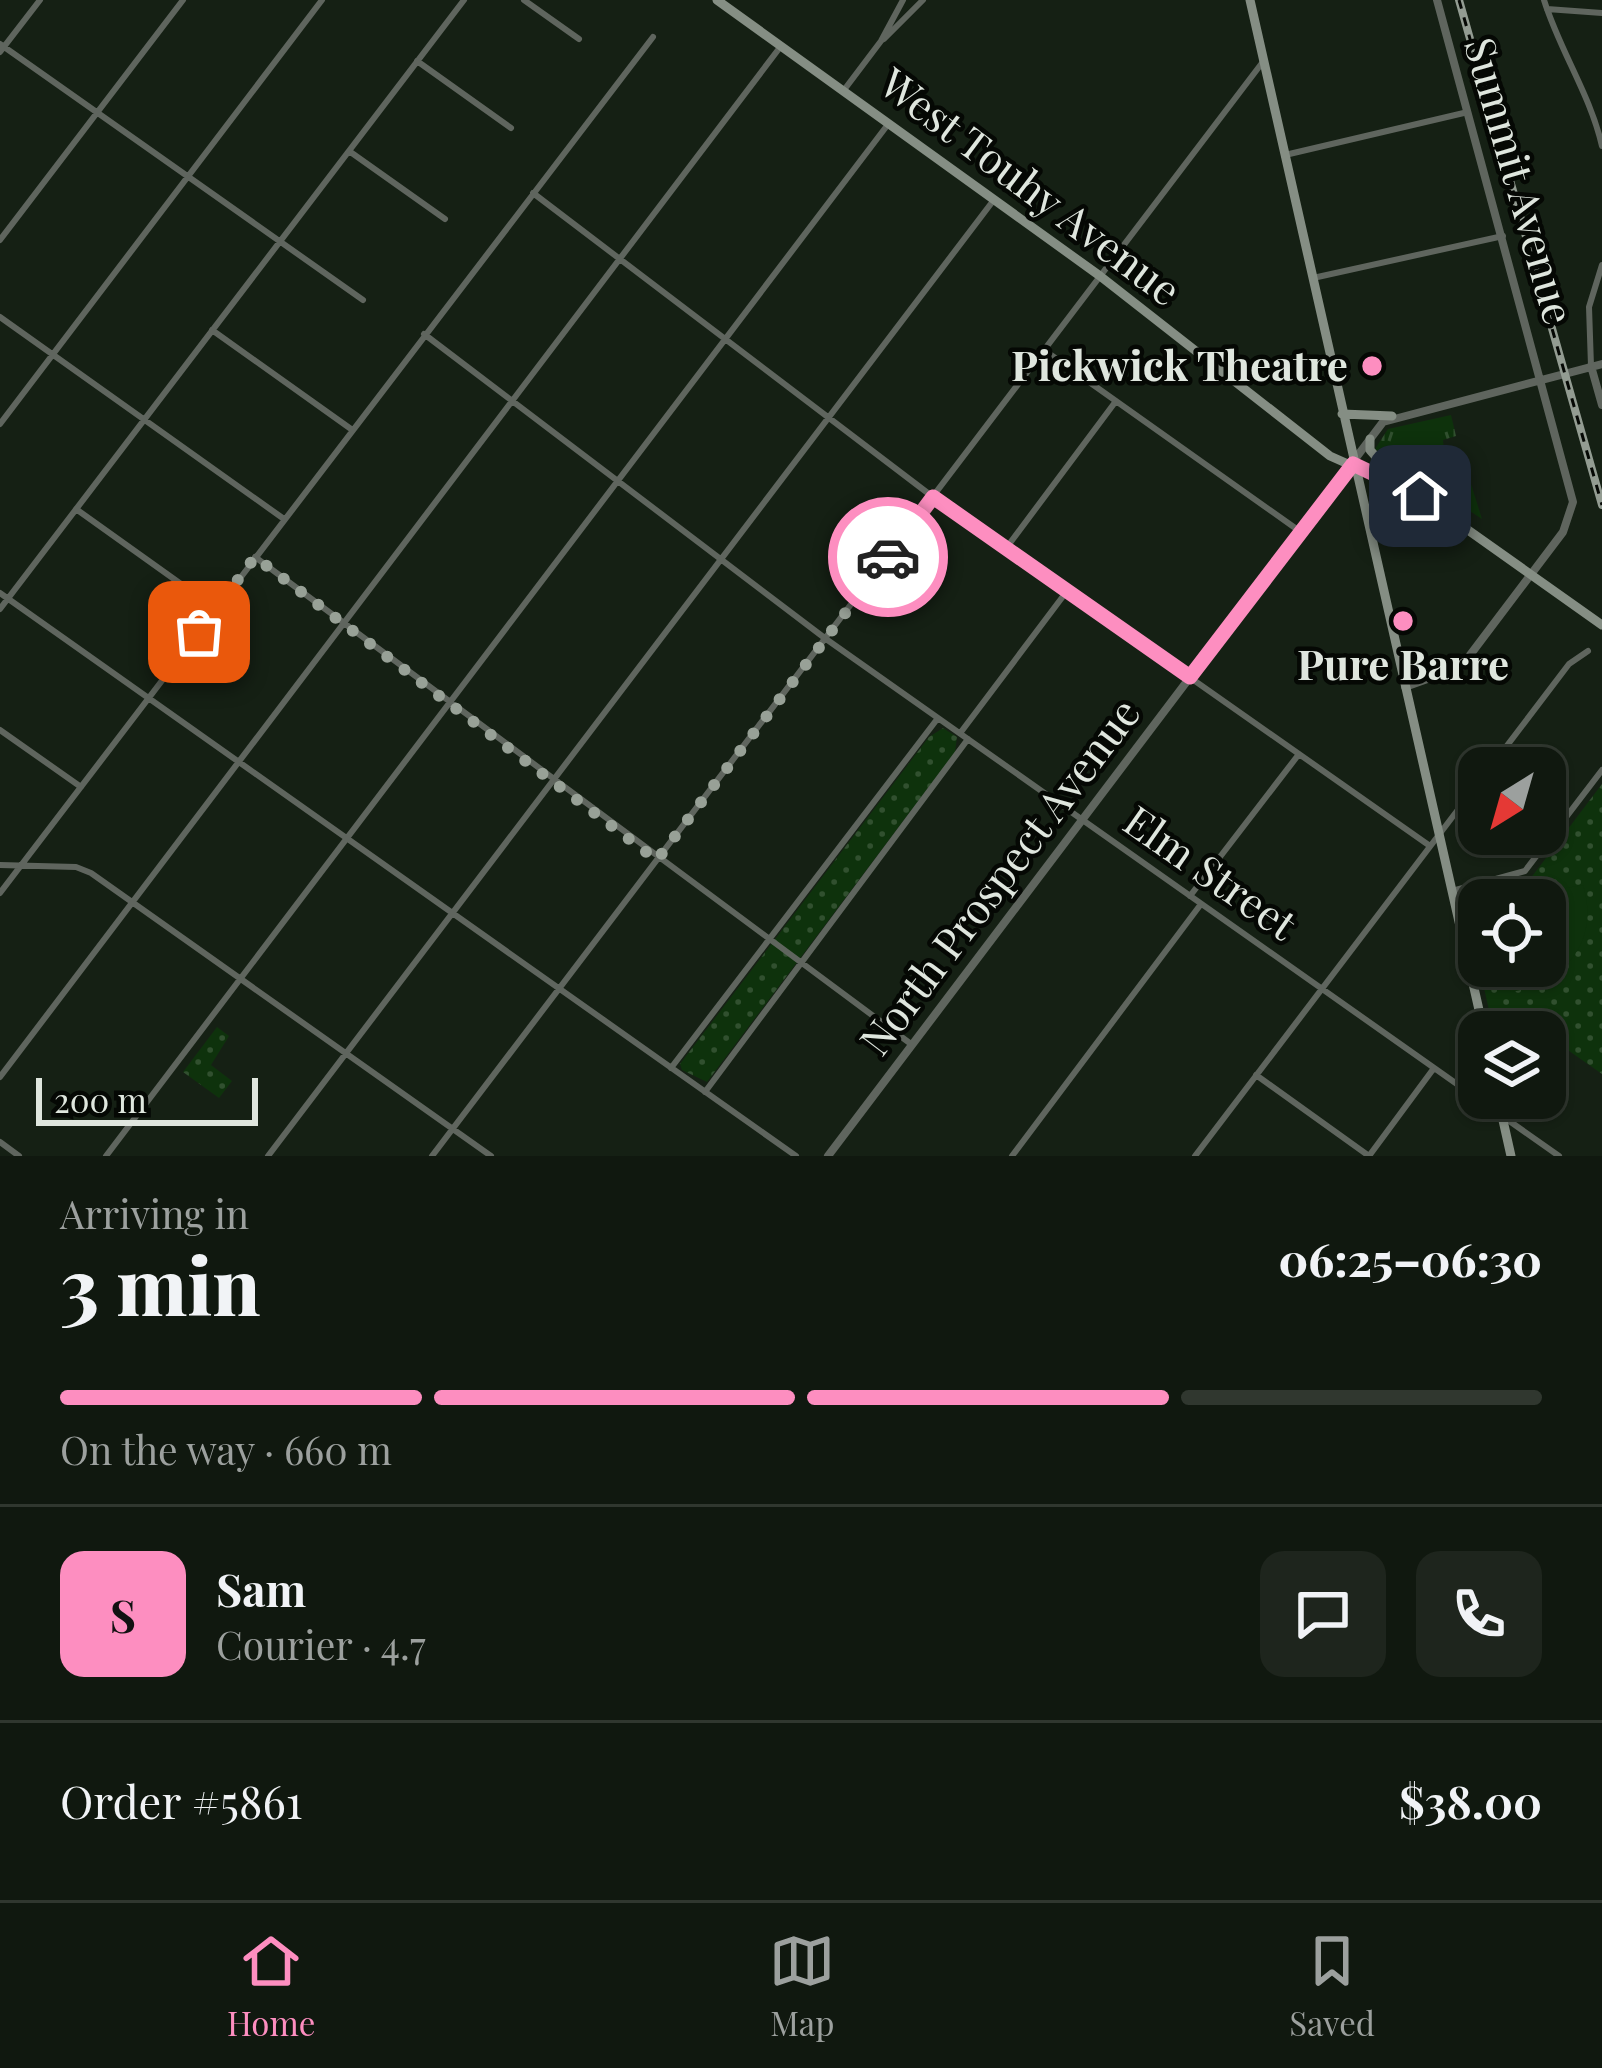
<!DOCTYPE html>
<html lang="en">
<head>
<meta charset="utf-8">
<style>
	:root { --surface:#10180f; --page:#1e251d; --text:#f1f3f6; --muted:#9ca09e; --line:#30372f; --accent:#fd8ec0 }
	body { margin:0; font-family:"Playfair Display",serif; background:var(--page); color:var(--text); height:100vh; display:flex; flex-direction:column; font-size:45px; white-space:nowrap }
	* { box-sizing:border-box; margin:0 }
	p { font-size:39px; color:var(--muted) }
	.icon { flex:none; width:66px; height:66px; fill:none; stroke:currentColor; stroke-width:2; stroke-linecap:round; stroke-linejoin:round }
	.map { position:relative; height:1156px; overflow:hidden }
	.sheet { display:flex; flex-direction:column; background:var(--surface); flex:1 }
	.sheet>* { flex:none }
	.needle { width:78px; rotate:217deg }
	.buttons { position:absolute; left:1458px; top:747px; display:grid; gap:24px }
	.buttons a { display:grid; place-items:center; width:108px; height:108px; border-radius:24px; background:var(--surface); box-shadow:0 3px 9px #0004,0 0 0 3px var(--line); font-size:60px }
	.scale { position:absolute; left:36px; bottom:30px; width:222px; box-sizing:border-box; padding-left:12px; border:6px solid #dfe6de; border-top:0; font-size:33px; line-height:42px; white-space:nowrap; color:#dfe6de; -webkit-text-stroke:9px #050804; paint-order:stroke }
	.pin { position:absolute; display:grid; place-items:center; width:102px; height:102px; color:#fff; margin:-51px; border-radius:24px; box-shadow:0 6px 18px #0006 }
	.courier { position:absolute; display:grid; place-items:center; width:120px; height:120px; margin:-60px; border:9px solid #fd8ec0; border-radius:50%; background:#fff; color:#222; box-shadow:0 3px 15px #0007 }
	.overview em { font-style:normal; font-weight:800 }
	.overview div { display:flex; flex-direction:column-reverse }
	.overview { display:flex; align-items:center; justify-content:space-between; height:204px; padding:0 60px }
	h1 { font-size:78px; font-weight:800; line-height:90px }
	.bar { display:grid; grid-template-columns:repeat(4,1fr); gap:18px 12px; align-content:center; height:144px; padding:0 60px }
	.bar i { height:15px; border-radius:9px; background:var(--line) }
	.bar .selected { background:var(--accent) }
	.bar p { grid-column:span 4 }
	.line { display:flex; align-items:center; gap:30px; padding:0 60px; border-top:3px solid var(--line) }
	.line div { flex:1 }
	.round { display:grid; place-items:center; flex:none; width:126px; height:126px; border-radius:24px; background:var(--page) }
	.tab-bar { display:flex; justify-content:space-around; align-items:center; height:168px; border-top:3px solid var(--line); background:var(--surface); font-size:33px; color:var(--muted) }
	.tab-bar a { display:grid; justify-items:center; gap:6px }
	.tab-bar .selected { color:var(--accent) }
	.map>svg:first-child { display:block }
</style>
</head>
<body>
<div class="map">
<svg width="1602" height="1156" viewBox="0 0 1602 1156">
	<defs>
		<pattern id="grass-tufts" width="24" height="20" patternUnits="userSpaceOnUse" patternTransform="scale(3)"><rect width="24" height="20" fill="#0e320c"/><path d="M3 7l-1-3M5 7V3M7 7l1-3M15 17l-1-3M17 17v-4M19 17l1-3" fill="none" stroke="#31502f"/></pattern>
		<pattern id="park-dots" width="8" height="8" patternUnits="userSpaceOnUse" patternTransform="scale(3)"><rect width="8" height="8" fill="#0e320c"/><path d="M2 2h.1M6 6h.1" fill="none" stroke="#31502f" stroke-width="1.8" stroke-linecap="round"/></pattern>
	</defs>
	<rect width="100%" height="100%" fill="#152014"/>
	<!-- grass -->
	<path fill="url(#grass-tufts)" d="M1451,415L1456,436L1443,440L1447,481H1470L1482,519L1375,449L1388,429Z"/>
	<!-- park -->
	<path fill="url(#park-dots)" d="M943,728L957,737L955,752L707,1082L682,1070L680,1064L929,737Z
		M1602,784V1074L1562,1046H1545V1032H1494L1479,966H1545V900H1479V966L1463,897L1527,883Z
		M217,1027L229,1036L211,1065L232,1081L219,1098L183,1072Z"/>
	<!-- garden -->
	<path fill="#0e320c" d="M1583,885C1600,940 1566,983 1511,992L1506,966H1545V900H1498Z"/>
	<g fill="none" stroke-linecap="round" stroke-linejoin="round">
		<!-- minor -->
		<path stroke="#5f655e" stroke-width="6" d="M524,0L579,39
			M1544,0C1560,51 1590,94 1602,146
			M1547,9L1602,13
			M884,39L923,0
			M0,44L363,300
			M0,52L40,0
			M417,61L511,128
			M844,90L881,41L903,0
			M349,151L445,219
			M1285,155L1468,112
			M533,193L933,497L1430,846
			M0,240L183,0
			M1313,278L1503,236
			M0,317L284,519
			M212,330L351,429
			M424,334L826,639L1559,1156
			M1044,350L1298,530
			M1591,366L1589,307L1602,265
			M0,424L322,0
			M76,509L216,609
			M1007,547L1116,401
			M255,557L911,1044
			M0,593L796,1156
			M0,609L464,0
			M0,730L81,787
			M961,732L1067,591
			M1490,768L1569,664L1588,651
			M0,865L76,867L91,873L491,1156
			M1452,891L1525,871L1602,770
			M0,893L653,37
			M1190,896L1299,754
			M671,1068L938,718
			M1256,1075L1369,1156L1434,1068
			M0,1077L781,46
			M705,1092L968,739
			M0,1142L19,1156
			M106,1156L889,123
			M268,1156L993,201
			M432,1156L1262,63
			M1012,1156L1201,904
			M1195,1156L1479,782"/>
		<!-- tertiary -->
		<path stroke="#5f655e" stroke-width="8" d="M1591,366L1602,405
			M1405,687L1461,667L1563,532L1573,502L1437,0
			M828,1156L1383,422L1602,364"/>
		<!-- secondary -->
		<path stroke="#858e84" stroke-width="9" d="M717,0L1100,276L1330,456L1420,496L1602,625
			M1250,0L1484,1032
			M1342,414L1392,416
			M1370,439V450L1399,483
			M1498,1098L1511,1156"/>
		<!-- rail casing -->
		<g stroke="#939c92" stroke-width="8">
			<path id="rail" d="M1459,0L1602,505"/>
		</g>
		<!-- rail -->
		<use href="#rail" stroke="#050804" stroke-width="3" stroke-dasharray="9" stroke-linecap="butt"/>
	</g>
	<g fill="none" stroke-linecap="round" stroke-linejoin="round">
		<!-- done -->
		<path stroke="#98a197" stroke-width="12" stroke-dasharray="0 21.6" d="M199,632L255,557L657,860L888,557"/>
		<!-- route -->
		<path stroke="#fd8ec0" stroke-width="15" d="M888,557L933,497L1190,677L1353,464L1420,496"/>
	</g>
	<!-- markers -->
	<g fill="#fd8ec0" stroke="#050804" stroke-width="4.5">
		<circle cx="1372" cy="366" r="12"/>
		<circle cx="1403" cy="621" r="12"/>
	</g>
	<g text-anchor="middle" stroke-width="9" stroke-linejoin="round" paint-order="stroke">
		<!-- street labels -->
		<g font-size="42" fill="#dfe6de" stroke="#050804">
			<text transform="translate(1519 181) rotate(74)" y="15">Summit Avenue</text>
			<text transform="translate(1030 187) rotate(37)" y="15">West Touhy Avenue</text>
			<text transform="translate(1210 873) rotate(35)" y="15">Elm Street</text>
			<text transform="translate(1000 877) rotate(-53)" y="15">North Prospect Avenue</text>
		</g>
		<!-- poi labels -->
		<g font-size="42" font-weight="bold" fill="#dfe6de" stroke="#050804" text-anchor="end">
			<text x="1348" y="381">Pickwick Theatre</text>
			<text x="1403" y="680" text-anchor="middle">Pure Barre</text>
		</g>
	</g>
</svg>
<div class="buttons">
<a><svg class="needle" viewBox="-14 -14 28 28"><path d="M0-13l5 13h-10z" fill="#e53935"/><path d="M0 13l5-13h-10z" fill="#9ca09e"/></svg></a>
<a><svg class="icon" aria-label="locate" viewBox="0 0 24 24"><circle cx="12" cy="12" r="6"/><path d="M12 2v4M12 18v4M2 12h4M18 12h4"/></svg></a>
<a><svg class="icon" aria-label="layers" viewBox="0 0 24 24"><path d="M12 4l9 5-9 5-9-5zM3 14l9 5 9-5"/></svg></a>
</div>
<div class="scale">200 m</div>
<div class="pin" style="left:199px;top:632px;background:#ea580c"><svg class="icon" aria-label="bag" viewBox="0 0 24 24"><path d="M5 8h14l-1 12H6zM9 8a3 3 0 0 1 6 0"/></svg></div>
<div class="pin" style="left:1420px;top:496px;background:#1f2937"><svg class="icon" aria-label="home" viewBox="0 0 24 24"><path d="M3 11l9-7 9 7M6 9v11h12V9"/></svg></div>
<div class="courier" style="left:888px;top:557px"><svg class="icon" aria-label="car" viewBox="0 0 24 24"><path d="M5 17H2v-5l4-1 3-4h7l3 4 3 1v5h-3M9 17h6M6 11h13"/><circle cx="7" cy="17" r="2"/><circle cx="17" cy="17" r="2"/></svg></div>
</div>
<section class="sheet">
<div class="overview"><div><h1>3 min</h1><p>Arriving in</p></div><em>06:25–06:30</em></div>
<div class="bar"><i class="selected"></i><i class="selected"></i><i class="selected"></i><i></i><p>On the way · 660 m</p></div>
<div class="line" style="height:216px"><b class="round" style="background:var(--accent);color:#111">S</b><div><b>Sam</b><p>Courier · 4.7</p></div><a class="round"><svg class="icon" aria-label="chat" viewBox="0 0 24 24"><path d="M4 5h16v11H9l-5 4z"/></svg></a><a class="round"><svg class="icon" aria-label="phone" viewBox="0 0 24 24"><path d="M5 4h4l2 5-3 2q2 4 5 5l2-3 5 2v4C11 20 4 13 5 4z"/></svg></a></div>
<div class="line" style="height:156px"><div>Order #5861</div><b>$38.00</b></div>
</section>
<nav class="tab-bar">
<a class="selected"><svg class="icon" aria-label="home" viewBox="0 0 24 24"><path d="M3 11l9-7 9 7M6 9v11h12V9"/></svg>Home</a>
<a><svg class="icon" aria-label="map" viewBox="0 0 24 24"><path d="M3 6l6-2 6 2 6-2v14l-6 2-6-2-6 2zM9 4v14M15 6v14"/></svg>Map</a>
<a><svg class="icon" aria-label="saved" viewBox="0 0 24 24"><path d="M7 4h10v16l-5-4-5 4z"/></svg>Saved</a>
</nav>
</body>
</html>
